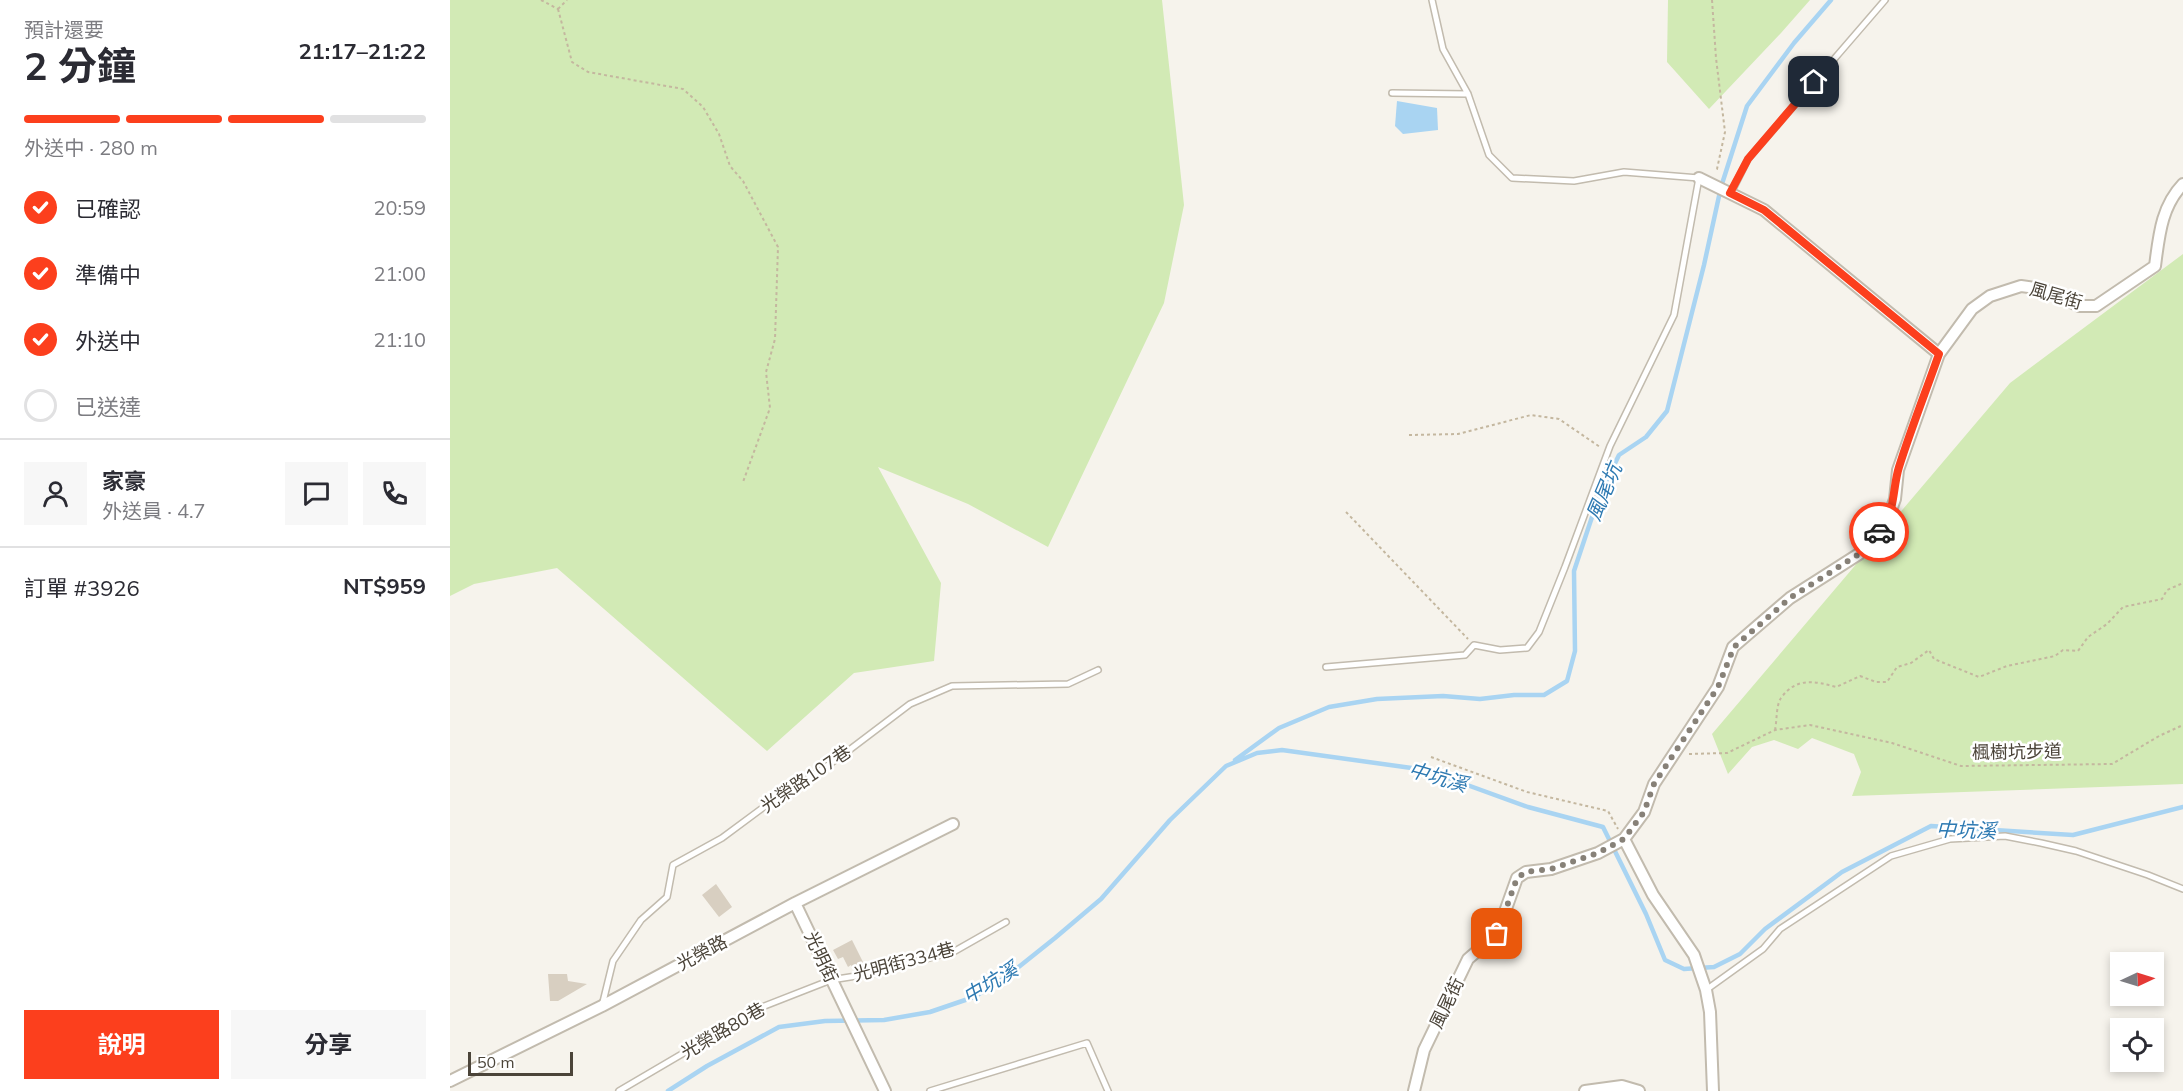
<!DOCTYPE html>
<html lang="zh-TW">
<head>
<meta charset="utf-8">
<style>
	:root { --surface:#fff; --page:#f7f7f7; --text:#2b2b33; --muted:#7c7c81; --line:#e1e1e2; --accent:#fc3f1d }
	body { margin:0; font-family:Mulish,"Noto Sans TC",sans-serif; background:var(--page); color:var(--text); height:100vh; display:flex; flex-direction:column; font-size:22px; white-space:nowrap }
	* { box-sizing:border-box; margin:0 }
	p { font-size:20px; color:var(--muted) }
	.icon { flex:none; width:33px; height:33px; fill:none; stroke:currentColor; stroke-width:2; stroke-linecap:round; stroke-linejoin:round }
	.map { position:relative; flex:1; overflow:hidden }
	.panel { display:flex; flex-direction:column; background:var(--surface); width:450px }
	.panel>* { flex:none }
	.needle { width:39px; rotate:86deg }
	.tools { position:absolute; left:1660px; top:952px; display:grid; gap:12px }
	.tools a { display:grid; place-items:center; width:54px; height:54px; border-radius:0px; background:var(--surface); box-shadow:0 3px 9px #0003; font-size:30px }
	.scale { position:absolute; left:18px; bottom:15px; width:105px; box-sizing:border-box; padding-left:6px; border:3px solid #4b4439; border-top:0; font-size:16px; line-height:21px; white-space:nowrap; color:#4b4439; -webkit-text-stroke:4px #fff; paint-order:stroke }
	.pin { position:absolute; display:grid; place-items:center; width:51px; height:51px; color:#fff; margin:-26px; border-radius:12px; box-shadow:0 3px 9px #0006 }
	.courier { position:absolute; display:grid; place-items:center; width:60px; height:60px; margin:-30px; border:4px solid #fc3f1d; border-radius:50%; background:#fff; color:#222; box-shadow:0 2px 8px #0007 }
	.summary em { font-style:normal; font-weight:700 }
	.summary div { display:flex; flex-direction:column-reverse }
	.summary { display:flex; align-items:center; justify-content:space-between; height:102px; padding:0 24px }
	h1 { font-size:39px; font-weight:700; line-height:45px }
	.bar { display:grid; grid-template-columns:repeat(4,1fr); gap:9px 6px; align-content:center; height:72px; padding:0 24px }
	.bar i { height:8px; border-radius:4px; background:var(--line) }
	.bar .on { background:var(--accent) }
	.bar p { grid-column:span 4 }
	.line { display:flex; align-items:center; gap:15px; padding:0 24px; border-top:2px solid var(--line) }
	.line div { flex:1 }
	.round { display:grid; place-items:center; flex:none; width:63px; height:63px; border-radius:0px; background:var(--page) }
	ol { padding:0 24px; list-style:none }
	li { display:flex; align-items:center; gap:18px; height:66px }
	li p { margin-inline-start:auto }
	li .icon { padding:6px; border-radius:50%; background:var(--accent); color:#fff; stroke-width:4 }
	li:last-child { color:var(--muted) }
	li i { width:33px; height:33px; border:3px solid var(--line); border-radius:50% }
	.button { display:flex; gap:12px; margin-top:auto; padding:12px 24px }
	.button a { flex:1; height:69px; border-radius:0px; background:var(--accent); color:#fff; font-size:24px; font-weight:700; line-height:69px; text-align:center }
	.button a+a { background:var(--page); color:var(--text) }
	main { display:flex; flex:1; min-height:0 }
	.map>svg:first-child { display:block }
</style>
</head>
<body>
<main>
<section class="panel">
<div class="summary"><div><h1>2 分鐘</h1><p>預計還要</p></div><em>21:17–21:22</em></div>
<div class="bar"><i class="on"></i><i class="on"></i><i class="on"></i><i></i><p>外送中 · 280 m</p></div>
<ol>
<li><svg class="icon" aria-label="check" viewBox="0 0 24 24"><path d="M5 12l5 5 9-10"/></svg>已確認<p>20:59</p></li>
<li><svg class="icon" aria-label="check" viewBox="0 0 24 24"><path d="M5 12l5 5 9-10"/></svg>準備中<p>21:00</p></li>
<li><svg class="icon" aria-label="check" viewBox="0 0 24 24"><path d="M5 12l5 5 9-10"/></svg>外送中<p>21:10</p></li>
<li><i></i>已送達</li>
</ol>
<div class="line" style="height:108px"><a class="round"><svg class="icon" aria-label="person" viewBox="0 0 24 24"><circle cx="12" cy="8" r="4"/><path d="M4 21q1-7 8-7t8 7"/></svg></a><div><b>家豪</b><p>外送員 · 4.7</p></div><a class="round"><svg class="icon" aria-label="chat" viewBox="0 0 24 24"><path d="M4 5h16v11H9l-5 4z"/></svg></a><a class="round"><svg class="icon" aria-label="phone" viewBox="0 0 24 24"><path d="M5 4h4l2 5-3 2q2 4 5 5l2-3 5 2v4C11 20 4 13 5 4z"/></svg></a></div>
<div class="line" style="height:78px"><div>訂單 #3926</div><b>NT$959</b></div>
<div class="button"><a>說明</a><a>分享</a></div>
</section>
<div class="map">
<svg width="1733" height="1091" viewBox="0 0 1733 1091">
	<rect width="100%" height="100%" fill="#f6f3ec"/>
	<!-- green -->
	<path fill="#d2eab5" d="M0,0H712L734,205L714,303L598,547L518,504L428,467L491,583L484,661L404,673L317,751L107,568L24,584L0,596Z
		M1218,0H1360L1331,33L1259,109L1217,62Z
		M1733,254V784L1402,796L1411,772L1404,754L1362,738L1348,749L1324,740L1302,747L1278,774L1262,734L1560,383Z"/>
	<!-- water -->
	<path fill="#a9d4f2" d="M947,101L987,108L988,130L953,134L945,126Z"/>
	<g fill="none" stroke-linecap="round" stroke-linejoin="round">
		<!-- stream -->
		<path stroke="#a9d4f2" stroke-width="4.5" d="M785,760L829,728L879,707L927,699L993,696L1030,699L1064,695H1094L1117,681L1125,651L1124,571L1149,496L1169,455L1196,437L1217,411L1254,265L1271,187L1297,106L1344,43L1381,0
			M218,1091L257,1066L329,1027L375,1021L434,1020L480,1012L524,997L556,977L605,938L651,899L720,820L776,766L807,753L832,750L976,770L1078,807L1153,827L1196,914L1215,960L1234,969L1264,967L1290,954L1315,929L1392,872L1481,826L1623,835L1733,807"/>
	</g>
	<!-- building -->
	<path fill="#d8cfc1" d="M266,884L282,907L269,917L252,895Z
		M402,940L416,968L411,970L404,971L401,965L398,967L393,957L388,959L383,950Z
		M98,974H117L118,981L137,984L108,1001H100Z"/>
	<g fill="none" stroke-linecap="round" stroke-linejoin="round">
		<!-- lane casing -->
		<g stroke="#c2bbae" stroke-width="8">
			<path id="lane" d="M942,93L1018,94
				M1281,193L1298,159L1435,0
				M876,667L1015,655L1024,645L1050,650L1077,648L1089,632L1115,567L1160,446L1224,315L1249,178L1174,172L1124,181L1062,178L1039,155L1018,94L993,49L982,0
				M1256,990L1313,949L1330,929L1441,856L1500,839L1555,836L1591,843L1626,851L1698,875L1733,889
				M152,1006L163,961L191,920L217,897L223,865L272,838L326,798L335,795L394,754L460,704L502,686L618,684L648,670
				M169,1091L312,1007L381,980L425,973L505,951L556,922
				M480,1091L637,1043L658,1091"/>
		</g>
		<!-- street casing -->
		<g stroke="#c2bbae" stroke-width="14">
			<path id="street" d="M1249,178L1314,210L1489,354
				M1174,839L1203,895L1244,955L1256,990L1260,1012L1263,1091
				M345,903L435,1091
				M0,1081L152,1006L345,903L503,824
				M964,1091L974,1050L1018,959L1047,934L1067,878L1076,872L1101,869L1148,853L1174,839L1194,812L1204,784L1268,687L1283,647L1340,598L1409,554L1436,524L1445,499L1448,470L1489,354L1522,309L1540,296L1571,286L1593,289L1629,306H1646L1705,266C1709,236 1711,207 1733,184
				M1135,1091L1172,1086L1189,1091"/>
		</g>
		<!-- path -->
		<path stroke="#c4b79f" stroke-width="2" stroke-dasharray="3 3" stroke-linecap="butt" d="M91,0L108,9
			M1262,0L1266,58L1275,132L1267,169L1264,170
			M108,9L122,62L138,72L233,89L253,107L269,134L280,166L293,181L328,247L325,339L316,372L320,408L293,482
			M108,9L117,0
			M959,435L1008,434L1081,415L1109,419L1150,447
			M896,512L1018,639
			M1325,730C1327,721 1326,705 1331,698C1346,677 1365,681 1386,687L1410,676L1426,682H1437L1447,667L1461,663L1479,650L1484,659L1529,677L1557,666L1605,656L1613,650L1628,651L1638,637L1657,624L1673,607L1712,599L1717,590L1733,583
			M1239,754L1277,753L1325,730L1360,725L1442,743L1511,766L1662,764L1709,736L1733,725
			M981,757L1077,792L1158,811L1168,829"/>
		<!-- lane -->
		<use href="#lane" stroke="#fff" stroke-width="5"/>
		<!-- street -->
		<use href="#street" stroke="#fff" stroke-width="10"/>
	</g>
	<g fill="none" stroke-linecap="round" stroke-linejoin="round">
		<!-- done -->
		<path stroke="#878178" stroke-width="6" stroke-dasharray="0 10.8" d="M1047,934L1067,878L1076,872L1101,869L1148,853L1174,839L1194,812L1204,784L1268,687L1284,647L1340,598L1409,554L1429,532"/>
		<!-- route -->
		<path stroke="#fc3f1d" stroke-width="8" d="M1364,82L1298,159L1280,193L1314,210L1489,354C1476,391 1461,429 1449,467C1442,489 1446,513 1429,532"/>
	</g>
	<g text-anchor="middle" stroke-width="5" stroke-linejoin="round" paint-order="stroke">
		<!-- street labels -->
		<g font-size="18" fill="#4b4439" stroke="#fff">
			<text transform="translate(1606 296) rotate(16)" y="6">風尾街</text>
			<text transform="translate(1567 752) rotate(-1)" y="6">楓樹坑步道</text>
			<text transform="translate(356 779) rotate(-34)" y="6">光榮路107巷</text>
			<text transform="translate(252 953) rotate(-28)" y="6">光榮路</text>
			<text transform="translate(371 957) rotate(65)" y="6">光明街</text>
			<text transform="translate(454 962) rotate(-15)" y="6">光明街334巷</text>
			<text transform="translate(997 1003) rotate(-64)" y="6">風尾街</text>
			<text transform="translate(273 1031) rotate(-30)" y="6">光榮路80巷</text>
		</g>
		<!-- water labels -->
		<g font-size="20" font-style="italic" fill="#2e7ab2" stroke="#fff">
			<text transform="translate(1154 492) rotate(-67)" y="7">風尾坑</text>
			<text transform="translate(988 777) rotate(16)" y="7">中坑溪</text>
			<text transform="translate(1516 830) rotate(2)" y="7">中坑溪</text>
			<text transform="translate(540 983) rotate(-31)" y="7">中坑溪</text>
		</g>
	</g>
</svg>
<div class="tools">
<a><svg class="needle" viewBox="-14 -14 28 28"><path d="M0-13l5 13h-10z" fill="#e53935"/><path d="M0 13l5-13h-10z" fill="#7c7c81"/></svg></a>
<a><svg class="icon" aria-label="locate" viewBox="0 0 24 24"><circle cx="12" cy="12" r="6"/><path d="M12 2v4M12 18v4M2 12h4M18 12h4"/></svg></a>
</div>
<div class="scale">50 m</div>
<div class="pin" style="left:1047px;top:934px;background:#ea580c"><svg class="icon" aria-label="bag" viewBox="0 0 24 24"><path d="M5 8h14l-1 12H6zM9 8a3 3 0 0 1 6 0"/></svg></div>
<div class="pin" style="left:1364px;top:82px;background:#1f2937"><svg class="icon" aria-label="home" viewBox="0 0 24 24"><path d="M3 11l9-7 9 7M6 9v11h12V9"/></svg></div>
<div class="courier" style="left:1429px;top:532px"><svg class="icon" aria-label="car" viewBox="0 0 24 24"><path d="M5 17H2v-5l4-1 3-4h7l3 4 3 1v5h-3M9 17h6M6 11h13"/><circle cx="7" cy="17" r="2"/><circle cx="17" cy="17" r="2"/></svg></div>
</div>
</main>
</body>
</html>
